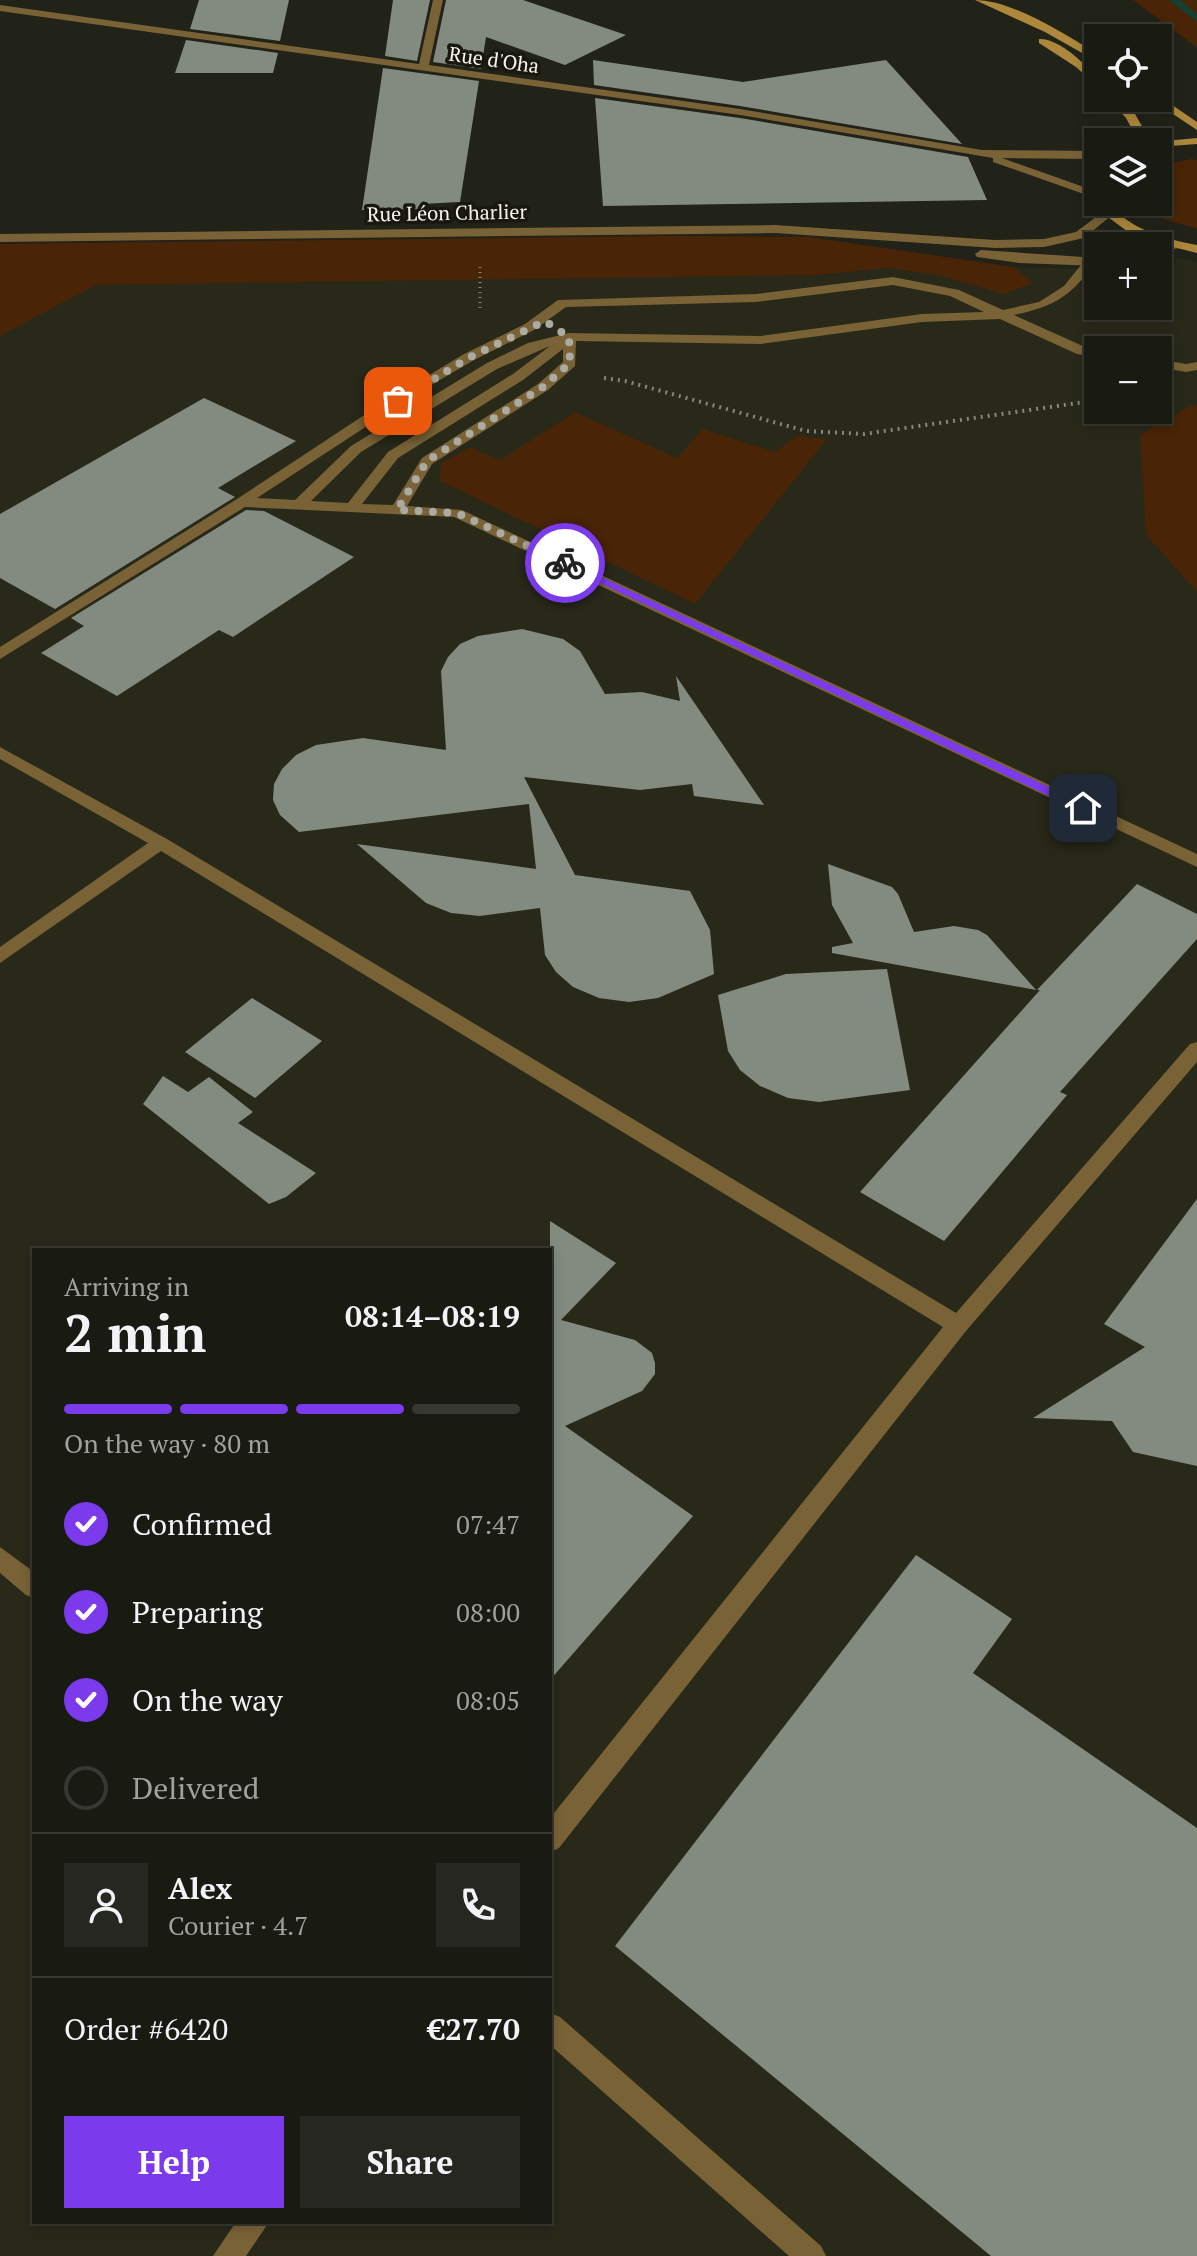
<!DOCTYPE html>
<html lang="en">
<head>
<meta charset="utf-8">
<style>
	:root { --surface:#191a12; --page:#262720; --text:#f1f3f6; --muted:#9fa19f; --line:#373832; --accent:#7c3aed }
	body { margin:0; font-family:"PT Serif",serif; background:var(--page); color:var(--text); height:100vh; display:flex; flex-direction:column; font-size:30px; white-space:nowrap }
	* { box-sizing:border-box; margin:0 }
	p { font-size:26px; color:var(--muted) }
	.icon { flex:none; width:44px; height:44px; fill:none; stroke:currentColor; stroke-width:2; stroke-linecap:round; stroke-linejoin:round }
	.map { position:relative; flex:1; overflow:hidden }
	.drawer { position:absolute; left:32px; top:1248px; width:520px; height:976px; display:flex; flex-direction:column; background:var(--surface); border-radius:0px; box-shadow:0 4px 12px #0003,0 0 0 2px var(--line) }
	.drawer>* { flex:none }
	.buttons { position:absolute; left:1084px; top:24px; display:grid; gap:16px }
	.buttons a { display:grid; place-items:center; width:88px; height:88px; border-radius:0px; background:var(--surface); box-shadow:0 4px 12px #0003,0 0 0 2px var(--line); font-size:40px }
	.pin { position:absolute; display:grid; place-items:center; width:68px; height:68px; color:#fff; margin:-34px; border-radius:16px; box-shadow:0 4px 12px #0006 }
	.courier { position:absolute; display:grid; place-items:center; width:80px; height:80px; margin:-40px; border:6px solid #7c3aed; border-radius:50%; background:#fff; color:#222; box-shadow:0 2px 10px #0007 }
	.overview em { font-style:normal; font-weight:600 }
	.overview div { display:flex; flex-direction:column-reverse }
	.overview { display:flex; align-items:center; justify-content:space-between; height:136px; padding:0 32px }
	h1 { font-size:52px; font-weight:600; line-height:60px }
	.bar { display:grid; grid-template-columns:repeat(4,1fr); gap:12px 8px; align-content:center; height:96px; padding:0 32px }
	.bar i { height:10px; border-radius:6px; background:var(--line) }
	.bar .selected { background:var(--accent) }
	.bar p { grid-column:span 4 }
	.line { display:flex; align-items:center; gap:20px; padding:0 32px; border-top:2px solid var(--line) }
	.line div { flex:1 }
	.round { display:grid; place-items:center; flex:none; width:84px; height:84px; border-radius:0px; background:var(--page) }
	ol { padding:0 32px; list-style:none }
	li { display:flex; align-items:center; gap:24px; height:88px }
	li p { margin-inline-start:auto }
	li .icon { padding:8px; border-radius:50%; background:var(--accent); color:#fff; stroke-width:4 }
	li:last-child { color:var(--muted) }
	li i { width:44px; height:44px; border:4px solid var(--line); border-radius:50% }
	.primary-button { display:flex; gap:16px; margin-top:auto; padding:16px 32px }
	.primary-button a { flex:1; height:92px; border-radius:0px; background:var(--accent); color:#fff; font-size:32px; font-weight:600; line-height:92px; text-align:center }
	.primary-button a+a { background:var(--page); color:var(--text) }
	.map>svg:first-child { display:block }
</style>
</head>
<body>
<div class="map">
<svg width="1197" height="2256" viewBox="0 0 1197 2256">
	<rect width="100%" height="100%" fill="#212218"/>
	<!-- built -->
	<path fill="#282919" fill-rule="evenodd" d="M679,236L808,237L1014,267L1098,269V306H1158V259L1175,257L1197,262V2256H0V244ZM1098,350H1158V410H1098ZM34,1250H550V2222H34Z"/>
	<!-- green -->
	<path fill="#492406" d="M1133,0H1197V47L1195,46Z
		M1191,159L1197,160V229L1164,219L1141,202H1158V166Z
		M679,236L808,237L1014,267L1033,283L1004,294L938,275L887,268L817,275L96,285L0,336V244Z
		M1197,405V592L1146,535L1140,435L1190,406Z
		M575,412L677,458L703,429L775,452L797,436L827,439L695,604L440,481L441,463L470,447L500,460Z"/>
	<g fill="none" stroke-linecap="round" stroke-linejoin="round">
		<!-- stream -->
		<path fill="#154030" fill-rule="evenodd" d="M1169,0H1180L1197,14V22Z"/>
	</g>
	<!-- building -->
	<path fill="#838b81" d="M199,0H289L280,41L190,29Z
		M393,0H430L417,61L385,56Z
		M446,0H523L626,35L565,65L486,37L481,69L433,62Z
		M186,40L278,53L273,73H175Z
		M593,60L743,82L886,60L962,144L740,106L594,85Z
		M383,68L479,81L460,202L421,204L420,209L362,210Z
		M595,98L740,118L968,157L987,200L603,206Z
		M204,398L296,441L218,488L235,497L55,609L0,578V514Z
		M246,510L264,511L354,557L233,637L219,630L117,696L41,653L84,626L71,618Z
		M522,629L563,639L580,651L605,694L642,692L680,701L676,676L764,805L694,796L692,784L640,790L524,777L575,875L690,891L710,930L714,974L658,998L629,1002L599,998L573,987L556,972L545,955L540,908L480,916L451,913L426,903L357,844L536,869L529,804L299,832L280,815L273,800L274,784L282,769L296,755L316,745L363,738L446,750L441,671L448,657L460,644L478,636Z
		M828,864L892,887L898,894L914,932L954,926L978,930L987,935L1036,990L832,953V947L853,943L832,905Z
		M1137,884L1197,914V939L1060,1092L1067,1095L944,1241L860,1192L1040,990H1037Z
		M887,969L910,1090L819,1102L788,1098L760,1086L740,1070L728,1051L718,995L786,974Z
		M252,998L322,1041L255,1098L185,1052Z
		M163,1076L188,1092L209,1077L253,1112L238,1123L316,1173L286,1197L269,1204L143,1104Z
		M1197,1199V1466L1133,1452L1112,1421L1033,1418L1145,1347L1104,1324Z
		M550,1221L616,1263L561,1320L635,1340L652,1353L655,1363V1374L642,1391L565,1426L693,1516L550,1680Z
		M916,1555L1012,1619L973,1673L1197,1828V2256H991L615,1946Z"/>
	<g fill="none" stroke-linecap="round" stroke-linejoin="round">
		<!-- path-far1 -->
		<path stroke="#86867e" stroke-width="3" stroke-dasharray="1 4" stroke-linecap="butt" d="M480,267V309"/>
		<!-- path -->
		<path stroke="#86867e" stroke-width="4" stroke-dasharray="2 5" stroke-linecap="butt" d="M604,378L625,381L806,431L864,434L1098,400"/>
		<!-- service -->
		<path fill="#796236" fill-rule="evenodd" d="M1089,259L1095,263C1070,297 1055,306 1014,315L1085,347L1102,350H1098V357L1077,354L1000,319L922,322L761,344L576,341L575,366L548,390L432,464L407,506L462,510L1197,854V867L454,517L245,507L0,659V647L237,499L378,406L464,354L525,324L558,300L756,294L893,277L959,290L1003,310L1039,302L1064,286L1085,260ZM893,285L950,296L984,312L922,314L761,336L569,333L528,343L487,363L351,446L295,500L257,498L416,394L474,360L534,330L566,307L756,302ZM550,346L513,374L388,452L348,503L311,501L361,452L497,369ZM563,349V362L538,384L422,458L393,505L362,504L398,458L523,380Z
			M1158,359L1186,364L1197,362V370L1186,372L1158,367Z
			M0,747L167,839L956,1313L1190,1044L1197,1042V1062L966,1331L559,1848L550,1852V1818L943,1327L161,851L0,963V947L148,843L0,759Z
			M0,1547L34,1572V1598L26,1595L0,1573Z
			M550,2013L560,2017L821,2246L826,2256H789L550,2045Z
			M236,2222H269L246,2256H213Z"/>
		<!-- minor -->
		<path fill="#796236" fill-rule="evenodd" d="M433,0H443L429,65L740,109L982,150L1098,151V159L1002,158L1098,192V199L993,162V158L740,115L0,11V5L419,64Z"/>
		<!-- tertiary -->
		<path fill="#796236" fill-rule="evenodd" d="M1108,208L1114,212L1112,215L1084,238L1044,247L995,248L775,233L0,242V234L775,225L995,240L1044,239L1076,232Z
			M1175,241L1179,242V248L1158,252V246H1153Z
			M981,250L1098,258V266L1019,263L977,257L975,254Z"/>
		<!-- secondary -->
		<path fill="#ac873c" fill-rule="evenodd" d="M975,0C1013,0 1065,35 1098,54V62L1045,32Z
			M1039,39C1059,38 1085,64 1098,78V87L1076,67L1039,43Z
			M1159,96L1197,122V130L1149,98Z
			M1107,98H1119L1135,114L1151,142H1139L1126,118Z
			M1197,138V144L1158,147V142H1154Z
			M1098,173V202H1107C1130,229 1163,239 1197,245V253L1153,242L1127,231L1105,215L1092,197V177Z"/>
	</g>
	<!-- route -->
	<path fill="#7c3aed" d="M565,560L1087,805L1089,808L1079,810L562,565Z"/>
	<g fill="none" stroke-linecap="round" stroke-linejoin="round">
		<!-- done -->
		<path stroke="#ababa3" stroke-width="8" stroke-dasharray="0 14.4" d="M398,401L470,357L545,321L569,337L570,363L543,387L427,461L397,510L457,513L565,563"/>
	</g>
	<g text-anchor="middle" stroke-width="7" stroke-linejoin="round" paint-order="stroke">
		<!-- far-street labels -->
		<g font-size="20" fill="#f5f5ee" stroke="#18180f">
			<text transform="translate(494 60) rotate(8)" y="7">Rue d'Oha</text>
			<text transform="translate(447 213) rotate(-1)" y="7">Rue Léon Charlier</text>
		</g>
	</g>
</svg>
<div class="buttons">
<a><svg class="icon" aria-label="locate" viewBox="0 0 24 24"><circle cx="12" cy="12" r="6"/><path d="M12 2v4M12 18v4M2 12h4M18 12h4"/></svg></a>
<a><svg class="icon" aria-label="layers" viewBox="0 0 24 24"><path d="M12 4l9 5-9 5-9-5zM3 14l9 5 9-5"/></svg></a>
<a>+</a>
<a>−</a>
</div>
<div class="pin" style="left:398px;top:401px;background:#ea580c"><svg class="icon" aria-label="bag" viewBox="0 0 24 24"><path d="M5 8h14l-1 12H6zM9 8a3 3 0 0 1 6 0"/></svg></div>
<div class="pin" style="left:1083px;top:808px;background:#1f2937"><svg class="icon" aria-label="home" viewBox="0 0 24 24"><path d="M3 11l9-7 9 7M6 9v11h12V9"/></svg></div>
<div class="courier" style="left:565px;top:563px"><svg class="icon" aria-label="bike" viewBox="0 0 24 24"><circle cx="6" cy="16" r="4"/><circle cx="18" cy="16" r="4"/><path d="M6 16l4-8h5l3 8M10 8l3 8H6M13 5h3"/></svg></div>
<section class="drawer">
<div class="overview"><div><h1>2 min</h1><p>Arriving in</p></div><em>08:14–08:19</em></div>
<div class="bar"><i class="selected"></i><i class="selected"></i><i class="selected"></i><i></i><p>On the way · 80 m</p></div>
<ol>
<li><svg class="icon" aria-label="check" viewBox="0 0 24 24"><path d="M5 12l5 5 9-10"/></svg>Confirmed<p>07:47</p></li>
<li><svg class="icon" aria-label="check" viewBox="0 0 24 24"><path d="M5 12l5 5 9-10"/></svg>Preparing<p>08:00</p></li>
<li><svg class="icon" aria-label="check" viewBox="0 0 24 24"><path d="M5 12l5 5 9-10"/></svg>On the way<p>08:05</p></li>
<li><i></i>Delivered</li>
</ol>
<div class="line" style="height:144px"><a class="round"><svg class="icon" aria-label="person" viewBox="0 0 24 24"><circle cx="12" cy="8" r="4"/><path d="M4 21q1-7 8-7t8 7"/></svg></a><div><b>Alex</b><p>Courier · 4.7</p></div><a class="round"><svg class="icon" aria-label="phone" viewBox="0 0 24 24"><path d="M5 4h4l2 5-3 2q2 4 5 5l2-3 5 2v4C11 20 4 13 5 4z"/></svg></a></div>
<div class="line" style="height:104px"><div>Order #6420</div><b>€27.70</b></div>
<div class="primary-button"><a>Help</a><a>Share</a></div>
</section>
</div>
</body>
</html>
